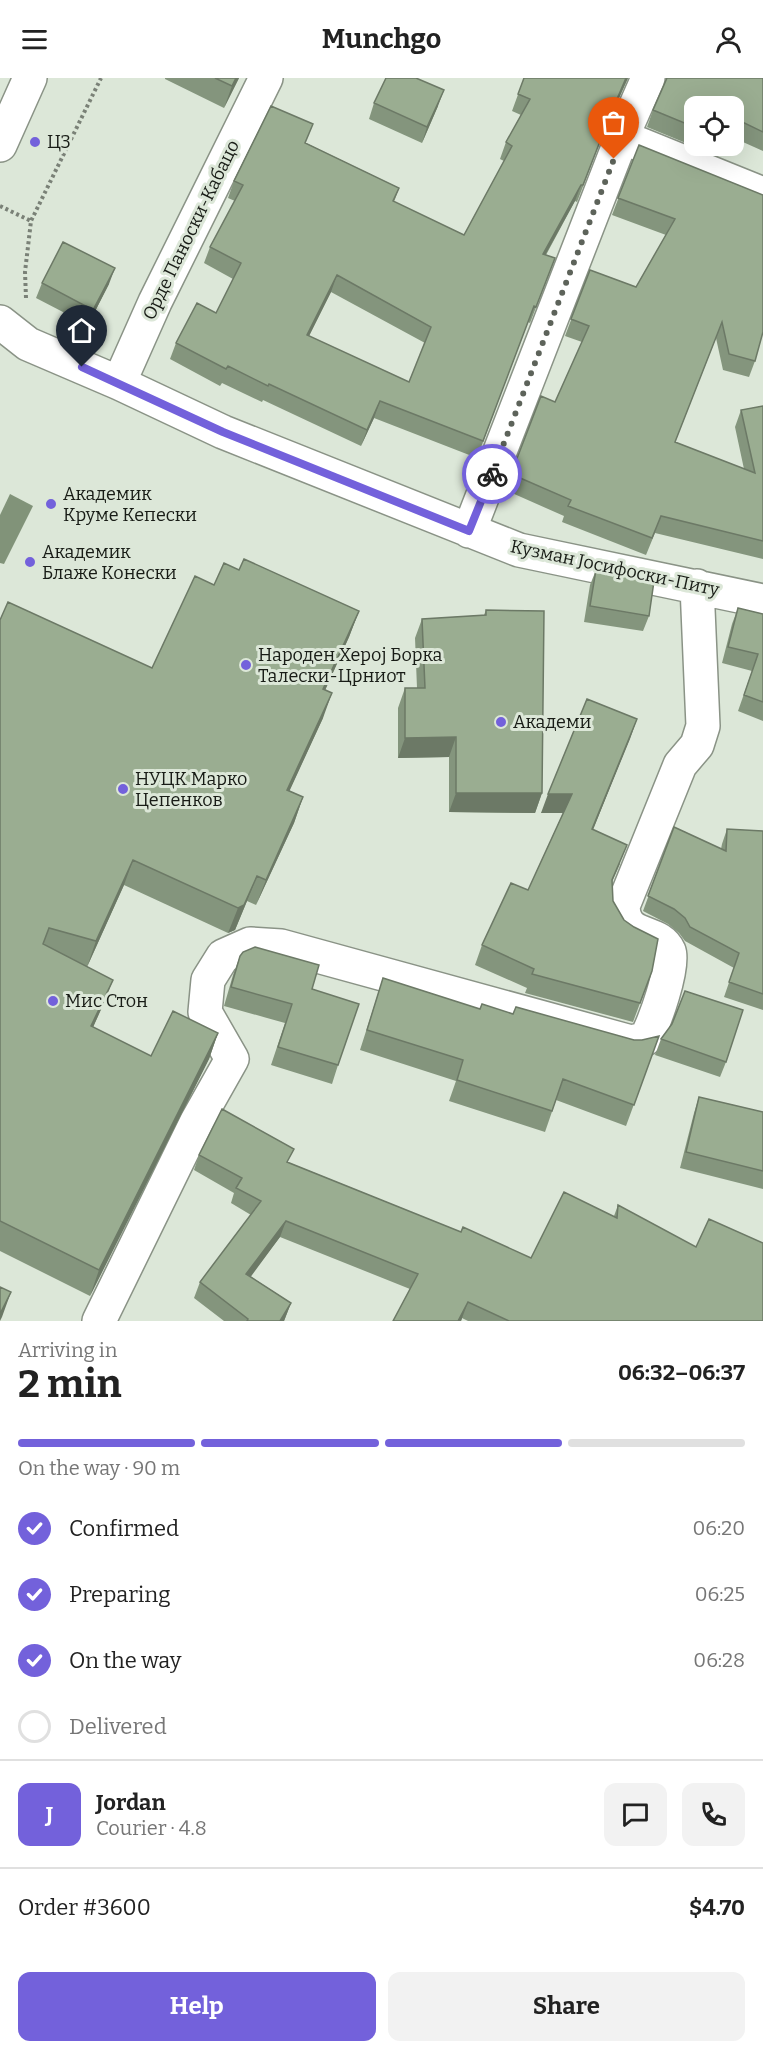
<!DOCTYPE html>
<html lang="en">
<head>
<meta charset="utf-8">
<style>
	:root { --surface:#fff; --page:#f2f2f2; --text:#222; --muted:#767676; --line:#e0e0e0; --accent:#7361db }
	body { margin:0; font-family:Bitter,serif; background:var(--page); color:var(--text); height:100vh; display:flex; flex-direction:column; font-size:22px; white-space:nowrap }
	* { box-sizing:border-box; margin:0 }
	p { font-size:20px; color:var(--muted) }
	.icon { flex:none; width:33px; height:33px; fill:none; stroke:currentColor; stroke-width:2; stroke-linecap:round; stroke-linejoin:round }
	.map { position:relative; height:1243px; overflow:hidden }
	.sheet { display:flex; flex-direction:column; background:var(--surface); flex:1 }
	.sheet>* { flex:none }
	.fabs { position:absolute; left:684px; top:18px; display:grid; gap:12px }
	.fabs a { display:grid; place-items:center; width:60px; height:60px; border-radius:12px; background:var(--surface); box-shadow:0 6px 24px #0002; font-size:30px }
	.pin { position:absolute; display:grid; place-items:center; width:51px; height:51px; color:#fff; margin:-62px -26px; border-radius:50% 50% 50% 0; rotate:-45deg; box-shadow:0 0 6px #0007 }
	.pin .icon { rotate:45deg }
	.courier { position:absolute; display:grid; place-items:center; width:60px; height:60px; margin:-30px; border:4px solid #7361db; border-radius:50%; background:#fff; color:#222; box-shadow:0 2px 8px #0007 }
	.head em { font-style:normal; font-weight:700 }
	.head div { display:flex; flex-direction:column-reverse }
	.head { display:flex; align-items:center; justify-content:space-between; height:102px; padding:0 18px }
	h1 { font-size:39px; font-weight:700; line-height:45px }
	.bar { display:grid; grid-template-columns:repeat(4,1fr); gap:9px 6px; align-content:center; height:72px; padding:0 18px }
	.bar i { height:8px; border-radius:4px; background:var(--line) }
	.bar .selected { background:var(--accent) }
	.bar p { grid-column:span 4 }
	.line { display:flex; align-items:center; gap:15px; padding:0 18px; border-top:2px solid var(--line) }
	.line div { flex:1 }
	.round { display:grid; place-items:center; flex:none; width:63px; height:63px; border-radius:12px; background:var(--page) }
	ol { padding:0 18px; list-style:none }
	li { display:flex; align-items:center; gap:18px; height:66px }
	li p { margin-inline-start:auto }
	li .icon { padding:6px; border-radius:50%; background:var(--accent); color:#fff; stroke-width:4 }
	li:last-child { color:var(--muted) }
	li i { width:33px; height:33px; border:3px solid var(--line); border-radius:50% }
	.button { display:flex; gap:12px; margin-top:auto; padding:12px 18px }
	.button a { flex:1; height:69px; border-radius:12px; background:var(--accent); color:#fff; font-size:24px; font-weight:700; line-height:69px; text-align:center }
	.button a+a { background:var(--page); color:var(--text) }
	header { display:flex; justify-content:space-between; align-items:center; height:78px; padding:0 18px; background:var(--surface); font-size:27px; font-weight:700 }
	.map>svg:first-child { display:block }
</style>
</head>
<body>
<header><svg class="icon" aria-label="menu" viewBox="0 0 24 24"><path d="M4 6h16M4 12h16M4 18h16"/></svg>Munchgo<svg class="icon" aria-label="person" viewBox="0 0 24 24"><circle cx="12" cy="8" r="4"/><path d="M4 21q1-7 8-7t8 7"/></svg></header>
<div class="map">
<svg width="763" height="1243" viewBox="0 0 763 1243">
	<rect width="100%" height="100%" fill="#dce7d8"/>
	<!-- water -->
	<path fill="#819379" d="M10,416L33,428L4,486L0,485V437Z"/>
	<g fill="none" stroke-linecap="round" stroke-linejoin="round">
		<!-- minor casing -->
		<g stroke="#8a9386" stroke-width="36">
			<path id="minor" d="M622,59L763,116
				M0,244L28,266L119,305L223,354L519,472L763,523
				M119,305L155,224L266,0
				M469,453L622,59L648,0
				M99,1243L197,1043L232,981L205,934L208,902L223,878L250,866L281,868L631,964L645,961C654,948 675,887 669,873C658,849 624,863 623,828L680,687L697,667L703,648L697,508"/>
		</g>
		<!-- secondary casing -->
		<g stroke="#8a9386" stroke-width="36">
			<path id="secondary" d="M0,67L30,0"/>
		</g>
		<!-- path -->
		<path stroke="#7a8177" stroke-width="4" stroke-dasharray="3 3" stroke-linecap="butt" d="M0,128L31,143
			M26,220L25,194L31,143L101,0"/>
		<!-- minor -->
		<use href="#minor" stroke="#fff" stroke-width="33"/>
		<!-- secondary -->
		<use href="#secondary" stroke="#fff" stroke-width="33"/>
	</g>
	<!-- wall -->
	<path fill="#84957d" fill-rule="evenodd" d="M165,0H239L224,30L165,1Z
		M524,0H628L605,51L577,124L575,123L546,177L555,180L530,245L528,244L477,380L374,340L361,368L263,322L262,324L222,305L220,308L170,281L176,265L216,235L233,201L204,185L210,169L235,123L228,120L234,103L306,65L399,110L394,124L464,157L504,83L500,81L506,64L521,37L512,33ZM331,214L425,265L409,304L309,258Z
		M666,0H763V73L734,60V28H694V68H720L715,77L647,49L653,32L666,3Z
		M374,25L438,28L422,65L369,41Z
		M639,67L755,283L749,299L723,292L716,260L675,364L744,391L735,349L741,332L763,328V481L655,455L646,477L562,444L564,438L505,412L511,396L555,324L582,264L565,258L590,192L636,209L666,157L612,137Z
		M42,205L109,206L88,247L36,220Z
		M239,492L359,533L349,559L325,612L323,640L289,713L303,719L294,745L256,827L247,823L235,852L228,855L124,807L87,889L103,927L93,949L151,978L218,955L209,981L90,1218L0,1173V542L152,590L214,507Z
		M596,492L649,538L643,553L584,544L590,507Z
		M738,530L763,536V643L738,633L752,593L722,585L732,546Z
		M486,532L542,715L535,735L449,734V679L398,680V630L405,610H417L415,560L422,541L484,537Z
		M637,641L593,752L620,786L612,804L613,823L652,893L633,944L525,915L527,910L475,887L482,867L528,812L563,735H541Z
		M674,749L721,771L722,766L727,751L763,753V932L724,919L734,890L685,863L679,855L668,846L643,833Z
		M240,878L312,911L338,987L332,1006L271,987L285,945L224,928L233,897Z
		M383,900L480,931L513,936L634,962H642L659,958L626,1048L556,1022L545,1054L449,1023L456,1003L360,972Z
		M661,961L726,984L720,999L655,977Z
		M699,1019L763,1034V1111L680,1090L694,1035Z
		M199,1077L290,1085L461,1154L531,1180L614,1138L618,1127L763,1243H468L462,1240L461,1243H393L410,1211L280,1159L250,1198L291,1225L284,1243H224L194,1220L200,1204L251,1137L231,1125L234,1115L194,1092Z"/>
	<!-- shaded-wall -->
	<path fill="#6c7966" d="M236,0H239L224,30L232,8Z
		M626,0H628L605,51L577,124L611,35Z
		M444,12L438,28L422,65L427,49Z
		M581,107L575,123L537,192L543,176Z
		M115,190L109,206L88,247L93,232Z
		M337,197L331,214L301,274L307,257Z
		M380,323L374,340L361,368L367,352Z
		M359,533L349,559L314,637L323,611Z
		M332,615L323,640L278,738L287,712Z
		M637,641L630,661L585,771L592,751Z
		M456,659L449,679L398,680L405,660Z
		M456,715H542L535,735L449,734Z
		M548,716H572L565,735H541Z
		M303,719L294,745L256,827L266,802Z
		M133,782L124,807L87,889L96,863Z
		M257,798L247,823L235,852L228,855L238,830Z
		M113,902L103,927L82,974L91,948Z
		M218,955L209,981L90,1218L99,1192Z
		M286,1143L280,1159L241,1212L246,1196Z
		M11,1214L2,1239L0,1243V1236Z
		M468,1224L461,1243H458Z
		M291,1225L284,1243H280Z"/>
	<!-- building -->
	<path fill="#9aad91" stroke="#6c7966" stroke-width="1.5" fill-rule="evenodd" d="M215,0H236L232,8Z
		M386,0H416L444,12L427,49L374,25Z
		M524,0H626L611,35L583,107H581L543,176L555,180L536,229L534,228L483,363L380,323L367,352L269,306L268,308L228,288L226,291L176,265L197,225L216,235L241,185L210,169L243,107L234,103L271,28L313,46L305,65L399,110L393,123L464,157L512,68L506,64L530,21L518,16ZM337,197L431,249L409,304L307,257Z
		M667,0H763V54L734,40V28H694V49L653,32Z
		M639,67L763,117V254L755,283L729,276L722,244L675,364L755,395L741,332L763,328V463L661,438L652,460L568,428L571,422L511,396L541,318L555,324L589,248L571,241L590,192L636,209L675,141L618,120Z
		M63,164L115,190L93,232L42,205Z
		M244,481L359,533L323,611L332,615L287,712L303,719L266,802L257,798L244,827L238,830L133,782L96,863L49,850L43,866L113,902L91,948L151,978L173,933L218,955L99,1192L0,1143V542L8,524L152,590L195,498L214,507L224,485L239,492Z
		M596,492L654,503L649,538L590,528Z
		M738,530L763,536V624L744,617L758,576L728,569Z
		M486,532L544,533L542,715H456V659L405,660V610H425L422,541L486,537Z
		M587,621L637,641L592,751L627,767L612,802L613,823L624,842L634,849L658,861L652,893L640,925L532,896L534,891L482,867L511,805L528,812L572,716H548Z
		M674,749L726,773L727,751L763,753V916L729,904L739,875L690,849L685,840L674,831L648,818Z
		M255,869L319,887L312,911L359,926L338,987L278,969L292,926L231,909L240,878L243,874Z
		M383,900L480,931L482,926L513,936L516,929L634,962H642L659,958L634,1027L563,1001L552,1033L457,1002L463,982L367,952Z
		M685,913L743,932L726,984L661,961L672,946Z
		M699,1019L763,1034V1093L686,1074Z
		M222,1031L294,1071L287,1084L461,1154L463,1149L531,1180L564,1114L617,1140L618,1127L696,1169L709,1141L763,1165V1243H509L468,1224L458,1243H393L418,1196L286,1143L246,1196L291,1225L280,1243H247L248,1241L200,1204L261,1123L236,1110L242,1100L199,1077Z
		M0,1209L11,1214L0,1236Z"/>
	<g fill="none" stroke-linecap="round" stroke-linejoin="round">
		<!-- done -->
		<path stroke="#5d635a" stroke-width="6" stroke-dasharray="0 10.8" d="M492,396L614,81"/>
		<!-- route -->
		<path stroke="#7361db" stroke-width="8" d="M82,289L223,354L469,453L492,396"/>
	</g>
	<!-- markers -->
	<g fill="#7361db" stroke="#dce7d8" stroke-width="2">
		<circle cx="35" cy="64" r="6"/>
		<circle cx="51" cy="426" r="6"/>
		<circle cx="30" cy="484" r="6"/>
		<circle cx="246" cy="587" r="6"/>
		<circle cx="501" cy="644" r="6"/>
		<circle cx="123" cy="711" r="6"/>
		<circle cx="53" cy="923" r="6"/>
	</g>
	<g text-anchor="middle" stroke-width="6" stroke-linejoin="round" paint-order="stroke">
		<!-- poi labels -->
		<g font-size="18" fill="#181c16" stroke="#dce7d8" text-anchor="start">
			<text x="47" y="70">Ц3</text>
			<text x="63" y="422">Академик<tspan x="63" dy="21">Круме Кепески</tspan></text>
			<text x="42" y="480">Академик<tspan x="42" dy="21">Блаже Конески</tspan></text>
			<text x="258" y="583">Народен Херој Борка<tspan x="258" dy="21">Талески-Црниот</tspan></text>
			<text x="513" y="650">Академи</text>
			<text x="135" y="707">НУЦК Марко<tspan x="135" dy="21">Цепенков</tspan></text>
			<text x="65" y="929">Мис Стон</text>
		</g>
		<!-- street labels -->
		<g font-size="18" fill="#181c16" stroke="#dce7d8">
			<text transform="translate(191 152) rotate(-64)" y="6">Орде Паноски-Кабацо</text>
			<text transform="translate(615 490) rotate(12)" y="6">Кузман Јосифоски-Питу</text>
		</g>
	</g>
</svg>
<div class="fabs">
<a><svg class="icon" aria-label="locate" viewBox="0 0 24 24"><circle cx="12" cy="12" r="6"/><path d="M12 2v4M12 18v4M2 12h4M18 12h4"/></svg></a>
</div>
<div class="pin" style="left:614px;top:81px;background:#ea580c"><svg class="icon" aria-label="bag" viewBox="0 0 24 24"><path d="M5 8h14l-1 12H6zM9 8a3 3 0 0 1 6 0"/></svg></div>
<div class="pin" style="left:82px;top:289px;background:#1f2937"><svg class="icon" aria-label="home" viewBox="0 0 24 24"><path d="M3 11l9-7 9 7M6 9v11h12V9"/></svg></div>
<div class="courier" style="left:492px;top:396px"><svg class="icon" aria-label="bike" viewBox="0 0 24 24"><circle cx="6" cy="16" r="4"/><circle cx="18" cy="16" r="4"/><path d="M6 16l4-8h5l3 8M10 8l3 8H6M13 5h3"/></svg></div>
</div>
<section class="sheet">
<div class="head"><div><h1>2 min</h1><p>Arriving in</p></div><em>06:32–06:37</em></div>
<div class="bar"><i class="selected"></i><i class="selected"></i><i class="selected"></i><i></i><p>On the way · 90 m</p></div>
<ol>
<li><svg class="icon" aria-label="check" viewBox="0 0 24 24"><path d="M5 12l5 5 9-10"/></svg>Confirmed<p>06:20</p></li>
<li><svg class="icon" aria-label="check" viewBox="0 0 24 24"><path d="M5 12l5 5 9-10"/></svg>Preparing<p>06:25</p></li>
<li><svg class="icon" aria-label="check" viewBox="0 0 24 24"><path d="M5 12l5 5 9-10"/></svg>On the way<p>06:28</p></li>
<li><i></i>Delivered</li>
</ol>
<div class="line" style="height:108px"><b class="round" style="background:var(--accent);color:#fff">J</b><div><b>Jordan</b><p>Courier · 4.8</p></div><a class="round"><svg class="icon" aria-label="chat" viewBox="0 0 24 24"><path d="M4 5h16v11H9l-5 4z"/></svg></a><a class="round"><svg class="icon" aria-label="phone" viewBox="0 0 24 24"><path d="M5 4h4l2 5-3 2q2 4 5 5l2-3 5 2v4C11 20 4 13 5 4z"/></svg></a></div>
<div class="line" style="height:78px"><div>Order #3600</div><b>$4.70</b></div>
<div class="button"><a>Help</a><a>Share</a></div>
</section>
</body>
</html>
